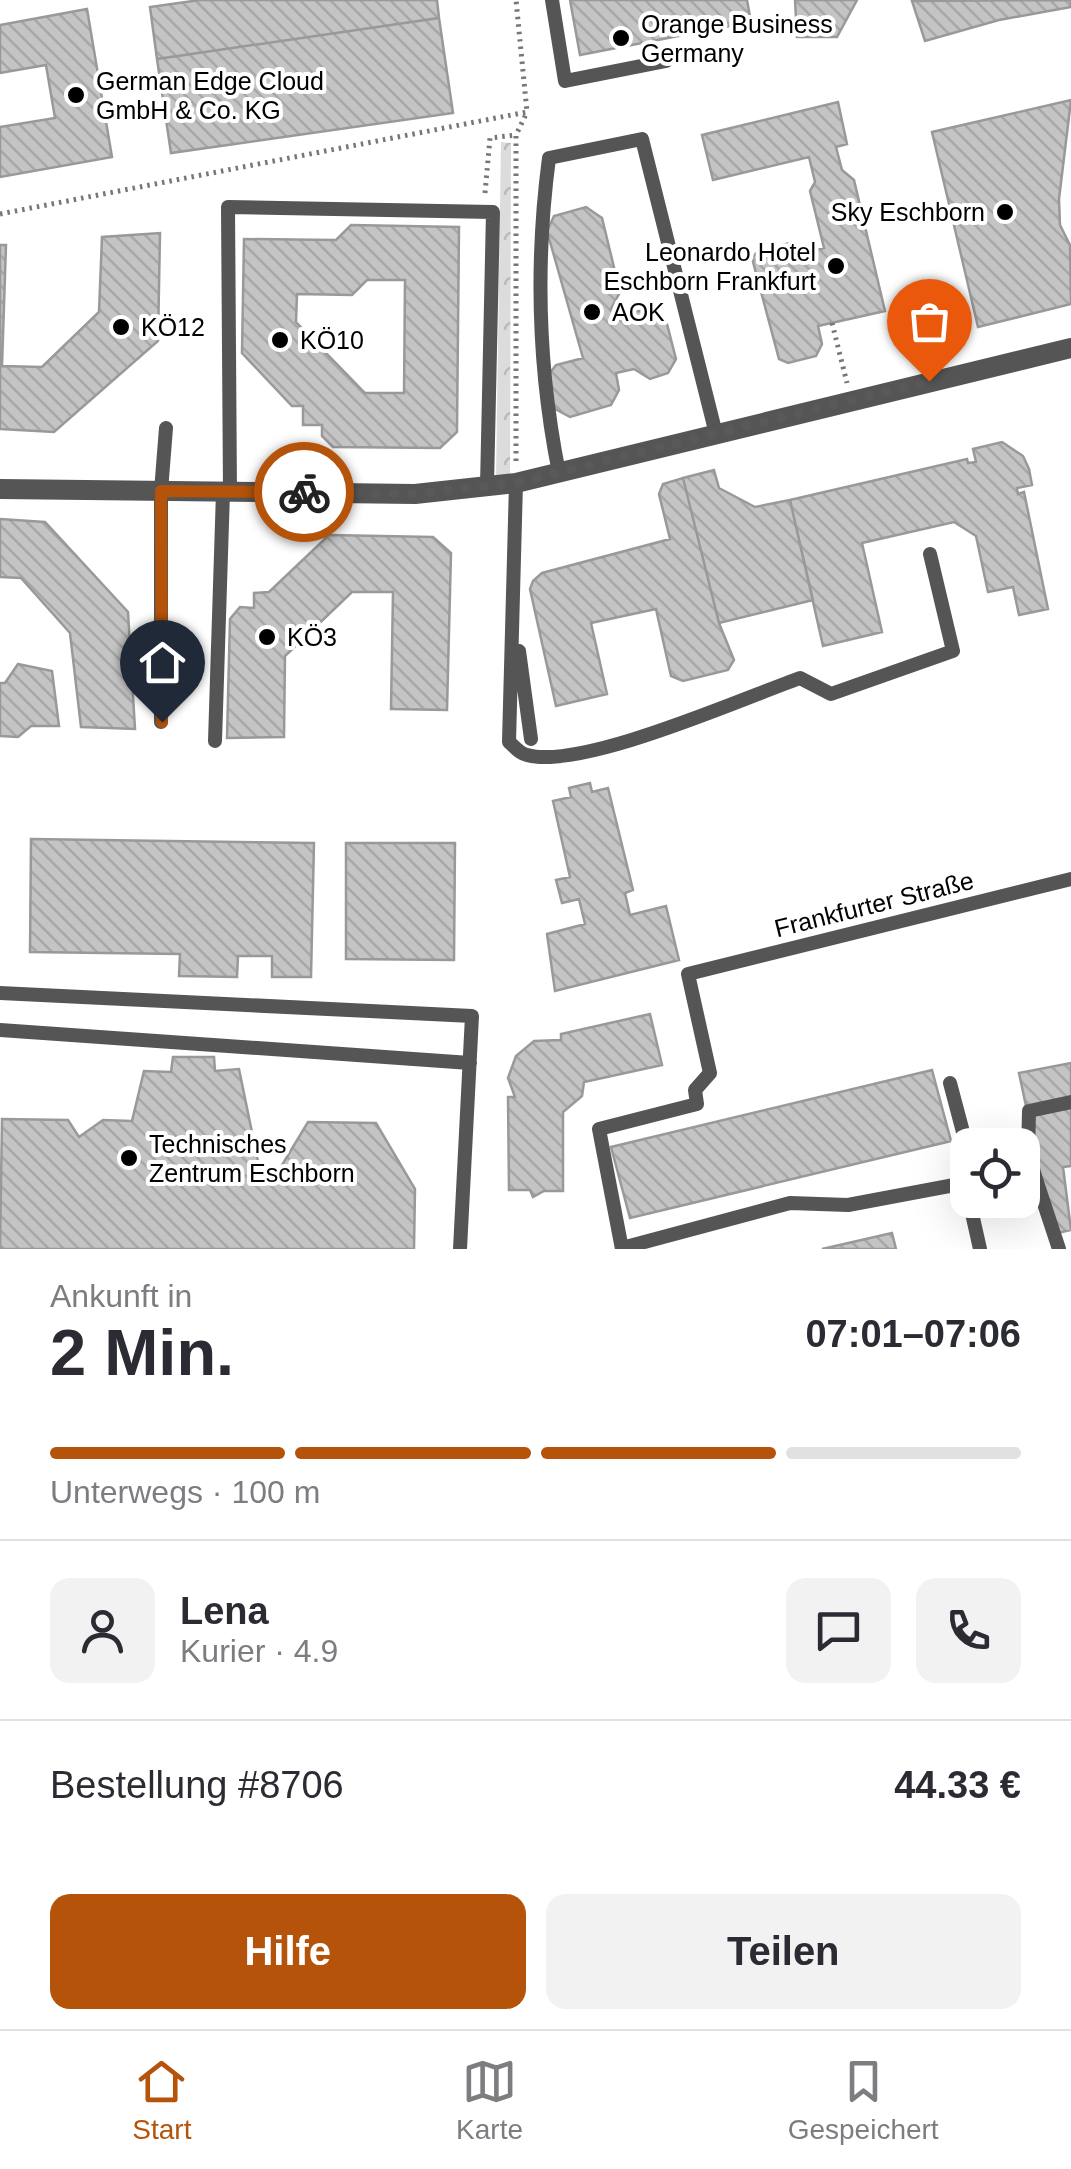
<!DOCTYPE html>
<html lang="de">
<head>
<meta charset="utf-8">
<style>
	:root { --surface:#fff; --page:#f2f2f3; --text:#2b2b33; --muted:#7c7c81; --line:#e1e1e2; --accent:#b45309 }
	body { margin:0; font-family:Arial,sans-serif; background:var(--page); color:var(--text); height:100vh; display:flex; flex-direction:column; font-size:38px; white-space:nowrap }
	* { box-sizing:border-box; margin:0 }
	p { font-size:32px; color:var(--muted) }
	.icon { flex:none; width:55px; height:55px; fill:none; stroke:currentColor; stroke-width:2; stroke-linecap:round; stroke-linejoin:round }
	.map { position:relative; height:1249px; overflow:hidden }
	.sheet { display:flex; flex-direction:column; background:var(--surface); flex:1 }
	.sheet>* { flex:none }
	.tools { position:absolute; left:950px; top:1128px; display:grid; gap:20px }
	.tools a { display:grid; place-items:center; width:90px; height:90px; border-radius:20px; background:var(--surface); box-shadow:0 10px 40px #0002; font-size:50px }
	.pin { position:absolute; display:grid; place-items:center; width:85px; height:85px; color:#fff; margin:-102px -42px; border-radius:50% 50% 50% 0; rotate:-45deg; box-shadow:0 0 10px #0007 }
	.pin .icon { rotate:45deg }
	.courier { position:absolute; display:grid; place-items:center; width:100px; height:100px; margin:-50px; border:8px solid #b45309; border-radius:50%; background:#fff; color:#222; box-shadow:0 2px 12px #0007 }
	.headline em { font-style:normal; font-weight:800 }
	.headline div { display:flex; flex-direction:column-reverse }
	.headline { display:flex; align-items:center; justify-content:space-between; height:170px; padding:0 50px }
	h1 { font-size:65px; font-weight:800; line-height:75px }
	.bar { display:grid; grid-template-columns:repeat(4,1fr); gap:15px 10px; align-content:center; height:120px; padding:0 50px }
	.bar i { height:12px; border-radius:8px; background:var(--line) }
	.bar .active { background:var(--accent) }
	.bar p { grid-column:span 4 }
	.line { display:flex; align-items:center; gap:25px; padding:0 50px; border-top:2px solid var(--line) }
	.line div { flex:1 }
	.round { display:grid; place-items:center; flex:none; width:105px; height:105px; border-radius:20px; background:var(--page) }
	.cta { display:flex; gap:20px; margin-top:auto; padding:20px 50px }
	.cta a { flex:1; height:115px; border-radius:20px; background:var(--accent); color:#fff; font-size:40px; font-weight:800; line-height:115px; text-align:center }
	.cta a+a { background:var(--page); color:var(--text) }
	.menu { display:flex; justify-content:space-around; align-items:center; height:140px; border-top:2px solid var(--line); background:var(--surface); font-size:28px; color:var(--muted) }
	.menu a { display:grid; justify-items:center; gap:5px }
	.menu .active { color:var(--accent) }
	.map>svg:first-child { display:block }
</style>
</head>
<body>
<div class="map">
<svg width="1071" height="1249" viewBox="0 0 1071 1249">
	<defs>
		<pattern id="forest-crowns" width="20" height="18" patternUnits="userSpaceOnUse" patternTransform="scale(2.5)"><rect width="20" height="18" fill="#dcdcdc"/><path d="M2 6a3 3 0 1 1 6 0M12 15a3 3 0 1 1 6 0" fill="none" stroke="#bbb"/></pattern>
		<pattern id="building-back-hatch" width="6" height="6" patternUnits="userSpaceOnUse" patternTransform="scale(2.5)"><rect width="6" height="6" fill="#c4c4c4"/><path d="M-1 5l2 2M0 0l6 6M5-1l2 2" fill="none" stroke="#a7a7a7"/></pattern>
	</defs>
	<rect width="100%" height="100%" fill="#fff"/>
	<!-- forest -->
	<path fill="url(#forest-crowns)" d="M501,142L511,143L510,477H496Z"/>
	<!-- building -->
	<path fill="url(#building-back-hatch)" stroke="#999" stroke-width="2.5" fill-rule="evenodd" d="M200,0H437L439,18L157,59L150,7Z
		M570,0H747L751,22L580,55Z
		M795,0H857L837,37H797Z
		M1071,0V7L999,20L925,41L912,1Z
		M87,9L112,157L0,177V127L55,118L46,65L0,73V25Z
		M439,18L453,113L171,153L157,59Z
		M1071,100L1059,199L1060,225L1070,245L1071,304L978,327L932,132Z
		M838,102L847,144L836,147L842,170L854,180L885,311L818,326L822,344L816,356L788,363L779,359L752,258L758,251L790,243L793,256L824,248L810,191L815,182L809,157L713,180L702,135Z
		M586,207L602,218L620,292L611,309L623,315L651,308L666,320L676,359L668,373L650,379L634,369L616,373L619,390L611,405L570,417L555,409L546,378L556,365L583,358L547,231L554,216Z
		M351,225L459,227L457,432L440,448L333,447L322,436V425H303V406H292L242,353L244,239L336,240ZM367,280H405L404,393H365L296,322L297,294L352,295Z
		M160,233L158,341L54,432L0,429V245H6L2,366L42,367L99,312L102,237Z
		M1002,442L1023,456L1029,469L1032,485L1017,488L1018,494L1024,492L1048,609L1019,615L1013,587L988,592L976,536L954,522L862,543L882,632L823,646L790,500L967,459L968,463L976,462L973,449Z
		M714,470L719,488L755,507L790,500L813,600L719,623L683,478Z
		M683,478L719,623L734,660L728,670L683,681L671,676L656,609L591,623L607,694L556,706L530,589L533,581L542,573L670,539L659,494L663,484Z
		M0,519L45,522L128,612L135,729L81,727L70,633L21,578L0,577Z
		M329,535L433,537L451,553L447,710L391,709L393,592H352L285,656L284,737L227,738L230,619L240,607L254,608V593L269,592Z
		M18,664L52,671L59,726H31L18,737L0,736V683H5Z
		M590,783L592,792L608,788L633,890L625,893L630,915L666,906L679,960L555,991L547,934L585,924L579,899L562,903L556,880L570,877L553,801L571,797L569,788Z
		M31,839L314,843L311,977H272V956H238L237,977L179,976L180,954L30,952Z
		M346,843H455L454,960L346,959Z
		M650,1014L662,1065L584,1082L582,1096L563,1112V1191H544L533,1197L530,1190H509L508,1097H515L508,1078L516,1056L534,1041L561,1040V1034Z
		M173,1057H214L215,1071L239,1069L262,1181L273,1180L308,1122L376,1123L415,1189L414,1249H0L2,1119L68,1120L79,1137L103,1120L132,1121L144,1071L171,1072Z
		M1071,1063V1166L1063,1167L1071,1230L1053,1234L1019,1073Z
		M932,1070L951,1141L630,1218L611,1147Z
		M892,1233L896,1249H822Z"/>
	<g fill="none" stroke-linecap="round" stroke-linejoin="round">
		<!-- path -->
		<path stroke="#777" stroke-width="5" stroke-dasharray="2.5 5" stroke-linecap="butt" d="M485,193L490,138L516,135
			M0,214L527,112L516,0
			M832,323L847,383
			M516,461V135L527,112"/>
		<!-- service -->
		<path stroke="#555" stroke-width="14" d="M552,0L565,81L666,61
			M559,473C538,368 535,264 549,158L642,139L716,434
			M516,483L509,742C515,747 520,754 527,755C582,770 741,699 800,678L831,694L953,651L930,554
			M230,492L228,207L493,212L487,486
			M519,651L531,739
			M161,722V491L166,428
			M215,741L223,492
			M0,993L472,1016L460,1249
			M0,1030L470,1063
			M950,1083L968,1151
			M969,1200L980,1249
			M622,1248L790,1203L848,1205L965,1183
			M622,1249L599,1129L697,1104L695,1090L710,1073L688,974L1071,879
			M1059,1249L1028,1155L1029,1111L1071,1102"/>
		<!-- minor -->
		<path stroke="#555" stroke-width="20" d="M0,489L415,494L516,483L1071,348"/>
	</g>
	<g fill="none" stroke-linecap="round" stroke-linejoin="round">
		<!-- done -->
		<path stroke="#595959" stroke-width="10" stroke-dasharray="0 18" d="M304,492L415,494L516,483L929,381"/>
		<!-- route -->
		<path stroke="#b45309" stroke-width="12" d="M162,722L161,491L304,492"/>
	</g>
	<!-- markers -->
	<g fill="#000" stroke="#fff" stroke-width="4">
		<circle cx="621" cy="38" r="10"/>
		<circle cx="76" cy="95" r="10"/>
		<circle cx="1005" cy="212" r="10"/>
		<circle cx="836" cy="266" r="10"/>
		<circle cx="592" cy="312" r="10"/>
		<circle cx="121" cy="327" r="10"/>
		<circle cx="280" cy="340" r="10"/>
		<circle cx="267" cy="637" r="10"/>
		<circle cx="129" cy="1158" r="10"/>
	</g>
	<g text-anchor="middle" stroke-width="8" stroke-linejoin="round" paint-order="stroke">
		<!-- poi labels -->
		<g font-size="25" fill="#000" stroke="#fff" text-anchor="start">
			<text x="641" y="33">Orange Business<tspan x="641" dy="29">Germany</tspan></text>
			<text x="96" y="90">German Edge Cloud<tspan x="96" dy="29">GmbH &amp; Co. KG</tspan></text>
			<text x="985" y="221" text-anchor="end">Sky Eschborn</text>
			<text x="816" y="261" text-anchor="end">Leonardo Hotel<tspan x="816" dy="29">Eschborn Frankfurt</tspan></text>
			<text x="612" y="321">AOK</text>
			<text x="141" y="336">KÖ12</text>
			<text x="300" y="349">KÖ10</text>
			<text x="287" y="646">KÖ3</text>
			<text x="149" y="1153">Technisches<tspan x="149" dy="29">Zentrum Eschborn</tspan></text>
		</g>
		<!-- street labels -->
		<g font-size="25" fill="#000" stroke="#fff">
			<text transform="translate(874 904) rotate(-14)" y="9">Frankfurter Straße</text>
		</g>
	</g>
</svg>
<div class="tools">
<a><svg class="icon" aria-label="locate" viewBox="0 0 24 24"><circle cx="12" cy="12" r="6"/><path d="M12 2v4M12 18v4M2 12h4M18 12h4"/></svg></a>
</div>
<div class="pin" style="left:929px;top:381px;background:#ea580c"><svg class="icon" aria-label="bag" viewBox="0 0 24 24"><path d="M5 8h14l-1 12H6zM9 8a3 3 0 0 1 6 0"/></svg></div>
<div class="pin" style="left:162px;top:722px;background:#1f2937"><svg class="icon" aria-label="home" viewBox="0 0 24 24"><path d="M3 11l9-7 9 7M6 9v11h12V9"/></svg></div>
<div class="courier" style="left:304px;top:492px"><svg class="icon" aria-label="bike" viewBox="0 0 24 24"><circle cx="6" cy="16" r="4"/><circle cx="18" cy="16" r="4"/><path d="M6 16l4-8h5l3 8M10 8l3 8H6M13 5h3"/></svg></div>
</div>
<section class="sheet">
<div class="headline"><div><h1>2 Min.</h1><p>Ankunft in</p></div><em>07:01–07:06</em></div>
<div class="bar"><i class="active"></i><i class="active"></i><i class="active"></i><i></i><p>Unterwegs · 100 m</p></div>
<div class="line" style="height:180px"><a class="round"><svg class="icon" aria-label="person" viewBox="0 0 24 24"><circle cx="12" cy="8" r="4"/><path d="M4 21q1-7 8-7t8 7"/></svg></a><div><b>Lena</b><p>Kurier · 4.9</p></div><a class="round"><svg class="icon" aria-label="chat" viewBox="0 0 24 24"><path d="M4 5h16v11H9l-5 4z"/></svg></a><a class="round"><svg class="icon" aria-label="phone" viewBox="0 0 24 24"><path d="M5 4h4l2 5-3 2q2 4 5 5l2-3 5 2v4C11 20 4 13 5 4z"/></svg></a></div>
<div class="line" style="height:130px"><div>Bestellung #8706</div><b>44.33 €</b></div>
<div class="cta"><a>Hilfe</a><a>Teilen</a></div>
</section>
<nav class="menu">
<a class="active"><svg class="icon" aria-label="home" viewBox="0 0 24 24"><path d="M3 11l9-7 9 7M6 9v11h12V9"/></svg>Start</a>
<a><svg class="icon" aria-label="map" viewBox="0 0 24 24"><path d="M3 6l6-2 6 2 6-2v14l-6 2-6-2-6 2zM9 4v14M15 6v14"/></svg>Karte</a>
<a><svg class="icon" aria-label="saved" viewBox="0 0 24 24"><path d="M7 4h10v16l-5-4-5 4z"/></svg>Gespeichert</a>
</nav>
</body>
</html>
